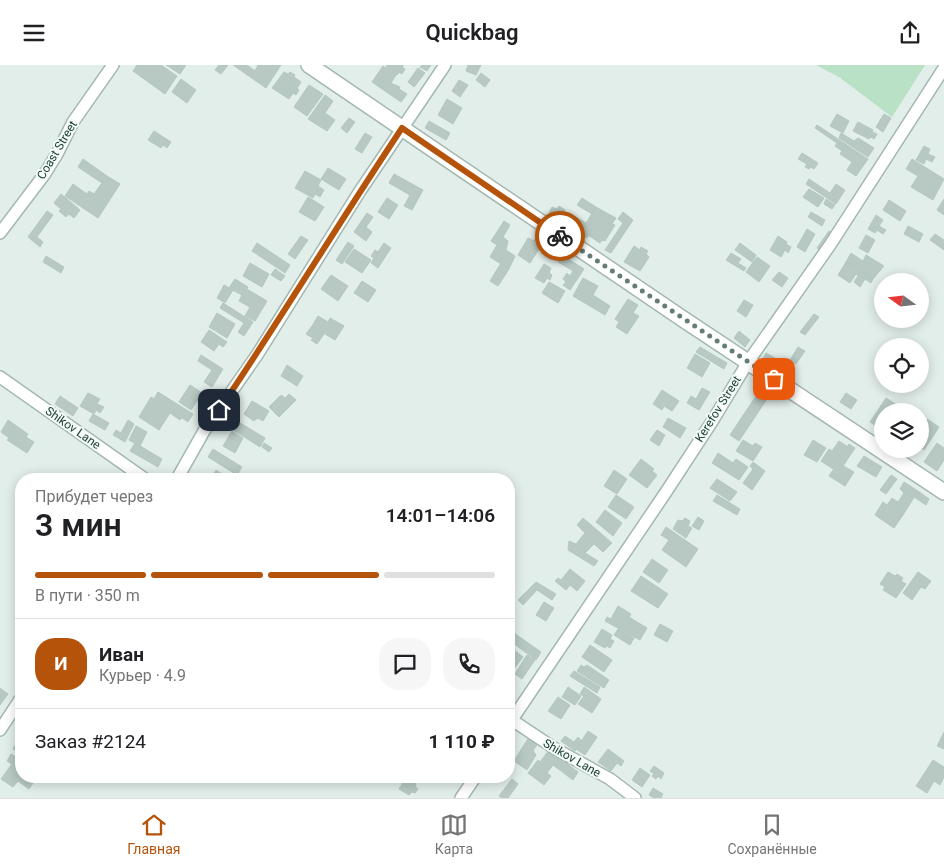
<!DOCTYPE html>
<html lang="ru">
<head>
<meta charset="utf-8">
<style>
	:root { --surface:#fff; --page:#f6f6f6; --text:#202124; --muted:#757577; --line:#e0e0e0; --accent:#b45309 }
	body { margin:0; font-family:Roboto,sans-serif; background:var(--page); color:var(--text); height:100vh; display:flex; flex-direction:column; font-size:19px; white-space:nowrap }
	* { box-sizing:border-box; margin:0 }
	p { font-size:16px; color:var(--muted) }
	.icon { flex:none; width:28px; height:28px; fill:none; stroke:currentColor; stroke-width:2; stroke-linecap:round; stroke-linejoin:round }
	.map { position:relative; flex:1; overflow:hidden }
	.panel { position:absolute; left:15px; top:408px; width:500px; height:310px; display:flex; flex-direction:column; background:var(--surface); border-radius:20px; box-shadow:0 2px 12px #0003 }
	.panel>* { flex:none }
	.needle { width:32px; rotate:285deg }
	.buttons { position:absolute; left:874px; top:208px; display:grid; gap:10px }
	.buttons a { display:grid; place-items:center; width:55px; height:55px; border-radius:50%; background:var(--surface); box-shadow:0 2px 12px #0003; font-size:25px }
	.pin { position:absolute; display:grid; place-items:center; width:42px; height:42px; color:#fff; margin:-21px; border-radius:10px; box-shadow:0 2px 8px #0006 }
	.courier { position:absolute; display:grid; place-items:center; width:50px; height:50px; margin:-25px; border:4px solid #b45309; border-radius:50%; background:#fff; color:#222; box-shadow:0 1px 6px #0007 }
	.headline em { font-style:normal; font-weight:600 }
	.headline div { display:flex; flex-direction:column-reverse }
	.headline { display:flex; align-items:center; justify-content:space-between; height:85px; padding:0 20px }
	h1 { font-size:32px; font-weight:600; line-height:38px }
	.bar { display:grid; grid-template-columns:repeat(4,1fr); gap:8px 5px; align-content:center; height:60px; padding:0 20px }
	.bar i { height:6px; border-radius:4px; background:var(--line) }
	.bar .selected { background:var(--accent) }
	.bar p { grid-column:span 4 }
	.line { display:flex; align-items:center; gap:12px; padding:0 20px; border-top:1px solid var(--line) }
	.line div { flex:1 }
	.round { display:grid; place-items:center; flex:none; width:52px; height:52px; border-radius:20px; background:var(--page) }
	header { display:flex; justify-content:space-between; align-items:center; height:65px; padding:0 20px; background:var(--surface); font-size:22px; font-weight:600 }
	.dock { display:flex; justify-content:space-around; align-items:center; height:70px; border-top:1px solid var(--line); background:var(--surface); font-size:14px; color:var(--muted) }
	.dock a { display:grid; justify-items:center; gap:2px }
	.dock .selected { color:var(--accent) }
	.map>svg:first-child { display:block }
</style>
</head>
<body>
<header><svg class="icon" aria-label="menu" viewBox="0 0 24 24"><path d="M4 6h16M4 12h16M4 18h16"/></svg>Quickbag<svg class="icon" aria-label="share" viewBox="0 0 24 24"><path d="M12 15V3M7 8l5-5 5 5M5 13v7h14v-7"/></svg></header>
<div class="map">
<svg width="944" height="733" viewBox="0 0 944 733">
	<rect width="100%" height="100%" fill="#e2eee9"/>
	<!-- green -->
	<path fill="#b9e1c5" d="M816,0H925L892,52L839,12Z"/>
	<!-- building -->
	<path fill="#b7c9c2" stroke="#b4c8c0" d="M137,0H161L177,11L165,29L133,6Z
		M166,0H186L180,9Z
		M219,0H228L221,9L215,5Z
		M233,0H247L255,6L258,0H281L266,23Z
		M387,0H404L402,2L405,4L402,9L399,7L397,10L386,2Z
		M422,0H431L427,6L420,2Z
		M468,0H481L476,10L466,6Z
		M383,1L396,10L391,18L400,22L399,24L407,29L401,37L372,17Z
		M418,3L425,8L414,22L408,17Z
		M284,7L288,9L290,7L295,10L294,12L301,17L297,23L299,25L296,30L293,28L289,34L272,23Z
		M481,8L490,15L485,22L476,15Z
		M181,14L196,25L187,38L172,27Z
		M459,15L468,20L460,32L452,26Z
		M309,20L323,29L307,51L294,42Z
		M325,30L333,36L325,48L335,55L327,66L308,54Z
		M447,34L462,43L453,59L438,50Z
		M837,49L849,56L843,68L830,61Z
		M884,49L891,53L883,67L876,62Z
		M349,53L355,57L347,68L341,63Z
		M429,56L450,68L446,75L425,63Z
		M858,57L873,65L872,67L877,69L874,74L871,72L869,74L853,66Z
		M817,60L868,94L856,111L847,105L852,97L840,89L842,86L835,81L837,78L815,63Z
		M154,66L171,77L167,83L163,80L161,83L148,75Z
		M365,68L372,72L362,88L355,84Z
		M841,68L854,76L858,73L874,83L868,92L839,73Z
		M924,81L930,84L928,89L935,92L932,97L926,94L924,99L916,95Z
		M802,88L818,98L814,104L811,102L809,104L805,102L807,99L798,94Z
		M83,94L107,111L102,118L78,102Z
		M912,94L944,114L933,135L911,122L918,111L906,104Z
		M328,103L346,114L339,125L321,114Z
		M305,106L321,115L318,121L324,125L320,132L315,129L313,133L295,123Z
		M394,109L423,125L412,145L404,141L410,130L389,118Z
		M107,111L120,119L98,153L65,131L73,119L87,129L89,126L94,129Z
		M809,114L830,128L836,119L845,125L836,139L806,119Z
		M809,124L824,133L818,142L803,132Z
		M61,129L80,145L74,153L69,149L66,152L59,146L61,144L54,138Z
		M308,132L324,142L315,156L299,147Z
		M387,133L398,140L389,154L378,147Z
		M582,133L596,142L592,149L577,140Z
		M826,134L835,140L832,144L824,139Z
		M944,134V150L937,145Z
		M889,135L906,146L900,156L883,145Z
		M559,141L565,145L563,148L568,151L565,157L549,148L552,142L557,144Z
		M596,142L603,146L587,173L568,160L574,151L586,158Z
		M47,146L53,150L37,172L43,177L40,182L28,172Z
		M603,146L616,153L612,159L615,160L605,176L602,175L600,178L588,170Z
		M623,147L633,155L611,188L605,185L623,158L618,154Z
		M811,147L825,155L822,161L808,152Z
		M367,148L373,152L366,162L372,167L366,176L354,167Z
		M876,150L883,155L879,161L886,165L883,169L877,165L875,168L868,164Z
		M504,156L510,160L503,172L508,176L506,185L515,191L509,204L490,192L497,180L491,176Z
		M908,161L923,169L919,177L904,169Z
		M807,164L815,169L805,187L797,182Z
		M829,166L832,168L820,185L817,183Z
		M935,169L944,175V185L930,175Z
		M866,170L875,175L868,188L859,183Z
		M301,171L308,175L295,194L288,189Z
		M778,171L787,177L786,179L791,182L788,188L785,185L781,192L770,185Z
		M536,172L557,185L552,193L539,184L530,198L518,190L528,173L534,176Z
		M348,177L354,181L342,199L336,195Z
		M257,178L290,200L285,208L252,186Z
		M384,178L391,183L378,203L371,198L374,193L371,191L375,185L378,187Z
		M740,178L756,190L752,197L735,185Z
		M634,181L640,185L641,182L648,186L646,189L649,192L640,206L624,197Z
		M354,184L371,195L362,208L345,197Z
		M731,188L741,194L738,198L746,203L744,206L726,195Z
		M851,188L863,196L866,190L884,201L873,214L846,197Z
		M562,190L584,204L580,210L558,197Z
		M46,191L64,202L61,208L43,197Z
		M757,192L770,201L759,217L746,207Z
		M846,197L873,214L871,218L865,214L860,222L854,217L858,211L856,209L850,218L838,210Z
		M250,198L269,209L262,222L243,211Z
		M501,198L509,204L498,221L490,216Z
		M544,199L551,203L549,208L552,210L550,215L547,213L544,218L535,213Z
		M275,204L285,211L281,216L271,210Z
		M573,206L580,210L570,225L563,220L566,217L563,214L567,208L570,211Z
		M779,207L788,213L782,222L772,215Z
		M331,210L348,221L338,236L321,224Z
		M583,213L598,221L593,230L610,241L605,250L573,231Z
		M235,214L248,222L247,224L267,236L255,256L245,251L250,242L239,236L242,230L229,223Z
		M362,216L376,225L368,237L354,228Z
		M549,217L565,226L558,238L542,228Z
		M224,220L233,225L225,238L217,233Z
		M628,234L638,240L633,248L639,251L627,269L616,262L619,257L615,254Z
		M744,235L753,240L746,252L737,246Z
		M223,238L253,257L244,271L238,267L244,258L220,243Z
		M217,248L235,259L227,273L209,262Z
		M814,249L819,252L805,270L800,267Z
		M318,251L328,257L330,253L344,261L335,275L312,261Z
		M312,261L324,269L317,279L311,275L313,273L306,269Z
		M209,265L227,277L223,282L219,279L214,286L201,277Z
		M739,266L750,275L745,282L734,273Z
		M700,282L727,298L724,304L696,287Z
		M798,282L805,286L796,299L790,295Z
		M766,288L775,293L772,298L763,294Z
		M695,289L710,298L702,312L687,303Z
		M201,290L223,304L212,322L204,317L212,305L198,296Z
		M287,300L303,311L297,321L281,311Z
		M190,320L202,328L191,345L179,337Z
		M762,322L771,328L739,376L730,370Z
		M702,323L710,327L699,345L687,338L691,331L696,334Z
		M662,325L679,336L672,346L664,341L662,345L653,339Z
		M158,327L193,349L188,357L182,353L180,355L170,348L159,365L139,352L151,332L154,334Z
		M88,328L100,334L97,339L104,342L100,348L96,345L94,349L80,341Z
		M846,328L857,335L851,344L840,337Z
		M289,329L296,335L279,352L269,342L281,330L285,333Z
		M60,331L78,343L73,351L55,339Z
		M886,333L906,346H882V365L870,357Z
		M252,336L269,346L263,356L258,353L254,356L244,349Z
		M93,349L109,358L105,365L89,356Z
		M232,353L265,373L260,382L227,361Z
		M668,353L686,363L680,373L663,362Z
		M927,354L939,362L924,385L920,382V364Z
		M8,355L28,369L26,372L34,377L27,388L7,375L9,373L1,367Z
		M128,355L134,359L125,377L113,370L116,365L121,368Z
		M136,361L147,367L140,381L129,375Z
		M657,365L665,370L659,381L650,375Z
		M232,366L243,373L235,388L223,381Z
		M743,375L753,381L755,378L762,382L753,396L736,386Z
		M813,375L826,383L817,397L804,390Z
		M839,376L848,382L833,404L821,396L829,384L832,386Z
		M135,378L162,394L158,402L130,386Z
		M264,378L272,383L269,387L262,382Z
		M937,378L944,383V395L937,406L924,397Z
		M849,379L855,383L843,401L838,398Z
		M213,384L242,402L237,410L208,392Z
		M718,388L733,398L736,394L748,402L739,415L712,398Z
		M864,391L882,402L876,412L857,401Z
		M641,394L654,404L652,406L657,410L647,423L629,410Z
		M753,397L765,406L752,425L743,418L753,404L750,401Z
		M838,398L854,407L845,421L829,411Z
		M216,405L227,412L225,414H211Z
		M614,405L627,414L617,429L604,421Z
		M891,410L897,414L886,429L880,425Z
		M717,414L737,427L730,436L710,423Z
		M904,417L918,426L903,450L894,443L904,428L900,424Z
		M918,426L929,434L926,440L914,432Z
		M616,430L634,442L626,454L608,442Z
		M717,430L740,444L737,450L713,436Z
		M892,433L898,437L894,443L903,450L894,463L875,450L883,437L887,440Z
		M605,445L622,458L613,471L596,457Z
		M698,452L704,456L699,465L692,461Z
		M583,453L612,478L603,487L594,479L585,488L598,496L594,501L568,485L569,476L576,479L585,468L577,460Z
		M685,453L690,456L688,461L692,463L686,473L673,464L678,455L682,456Z
		M666,462L698,484L686,502L662,485L669,475L661,470Z
		M652,494L668,505L659,518L643,507Z
		M570,504L585,516L577,526L570,520L566,525L555,516L558,513L561,515Z
		M888,507L895,511L897,509L903,513L901,516L906,519L896,533L883,525L885,522L880,519Z
		M918,507L931,516L925,524L921,522L912,535L903,528Z
		M641,511L668,529L658,543L631,526Z
		M536,517L556,529L552,535L537,525L523,540L518,535Z
		M544,537L554,543L546,556L536,550Z
		M618,541L631,549L629,552L647,563L640,575L605,556L607,552L611,554Z
		M660,559L673,566L667,577L654,570Z
		M602,564L612,570L610,574L614,576L610,583L607,581L605,583L594,577Z
		M618,564L634,573L630,580L614,570Z
		M510,565L541,587L536,595L509,575Z
		M590,580L612,595L604,607L582,592Z
		M509,581L523,592L512,606L509,604Z
		M527,590L535,595L522,614L515,609Z
		M581,600L584,602L587,600L609,615L604,623L577,606Z
		M574,606L600,622L597,628L570,611Z
		M568,622L581,631L575,640L562,632Z
		M584,622L601,634L592,648L578,639L584,631L580,629Z
		M0,623L8,629L0,640Z
		M558,632L570,640L561,654L548,646Z
		M588,666L597,672L585,690L576,684Z
		M944,667V684L937,681Z
		M565,671L574,677L578,672L582,676L575,686L561,676Z
		M529,672L538,678L533,686L536,690L527,705L514,696Z
		M18,675L21,677V688L13,684Z
		M608,684L624,696L621,701L617,698L611,706L598,697Z
		M549,685L578,707L573,715L553,700L547,708L551,711L544,720L528,708L538,695L540,697Z
		M11,689L21,695V705L7,696Z
		M933,695L944,702V712L940,720L934,716L927,728L916,721Z
		M12,699L21,706V711H29L35,715L29,724L18,716L13,722L1,714Z
		M654,701L664,708L661,714L658,711L656,714L652,711L654,709L650,706Z
		M640,703L650,710L642,722L632,715Z
		M406,713L416,719L415,721L418,724L415,728L412,727L409,730L399,724Z
		M512,714L518,719L508,733H502L499,731Z
		M653,723L663,729L661,733H654L649,730Z"/>
	<g fill="none" stroke-linecap="round" stroke-linejoin="round">
		<!-- minor casing -->
		<g stroke="#a4b7b1" stroke-width="14">
			<path id="minor" d="M0,168L44,110L57,89L73,57L113,0
				M0,312L145,414
				M177,414L204,366L257,290L360,126L445,0
				M509,653L554,683L610,714L635,733
				M509,659L666,427L713,355L748,297L830,180L944,3
				M0,665L21,633
				M461,733L476,711"/>
		</g>
		<!-- tertiary casing -->
		<g stroke="#a4b7b1" stroke-width="18">
			<path id="tertiary" d="M309,0L683,254L944,427"/>
		</g>
		<!-- minor -->
		<use href="#minor" stroke="#fff" stroke-width="11"/>
		<!-- tertiary -->
		<use href="#tertiary" stroke="#fff" stroke-width="15"/>
	</g>
	<g fill="none" stroke-linecap="round" stroke-linejoin="round">
		<!-- done -->
		<path stroke="#647e77" stroke-width="5" stroke-dasharray="0 9" d="M560,171L774,314"/>
		<!-- route -->
		<path stroke="#b45309" stroke-width="6" d="M219,345C282,252 340,156 402,63L560,171"/>
	</g>
	<g text-anchor="middle" stroke-width="4" stroke-linejoin="round" paint-order="stroke">
		<!-- street labels -->
		<g font-size="12" fill="#204139" stroke="#f3faf7">
			<text transform="translate(57 85) rotate(-59)" y="4">Coast Street</text>
			<text transform="translate(718 344) rotate(-58)" y="4">Kerefov Street</text>
			<text transform="translate(73 363) rotate(35)" y="4">Shikov Lane</text>
			<text transform="translate(572 693) rotate(30)" y="4">Shikov Lane</text>
		</g>
	</g>
</svg>
<div class="buttons">
<a><svg class="needle" viewBox="-14 -14 28 28"><path d="M0-13l5 13h-10z" fill="#e53935"/><path d="M0 13l5-13h-10z" fill="#757577"/></svg></a>
<a><svg class="icon" aria-label="locate" viewBox="0 0 24 24"><circle cx="12" cy="12" r="6"/><path d="M12 2v4M12 18v4M2 12h4M18 12h4"/></svg></a>
<a><svg class="icon" aria-label="layers" viewBox="0 0 24 24"><path d="M12 4l9 5-9 5-9-5zM3 14l9 5 9-5"/></svg></a>
</div>
<div class="pin" style="left:774px;top:314px;background:#ea580c"><svg class="icon" aria-label="bag" viewBox="0 0 24 24"><path d="M5 8h14l-1 12H6zM9 8a3 3 0 0 1 6 0"/></svg></div>
<div class="pin" style="left:219px;top:345px;background:#1f2937"><svg class="icon" aria-label="home" viewBox="0 0 24 24"><path d="M3 11l9-7 9 7M6 9v11h12V9"/></svg></div>
<div class="courier" style="left:560px;top:171px"><svg class="icon" aria-label="bike" viewBox="0 0 24 24"><circle cx="6" cy="16" r="4"/><circle cx="18" cy="16" r="4"/><path d="M6 16l4-8h5l3 8M10 8l3 8H6M13 5h3"/></svg></div>
<section class="panel">
<div class="headline"><div><h1>3 мин</h1><p>Прибудет через</p></div><em>14:01–14:06</em></div>
<div class="bar"><i class="selected"></i><i class="selected"></i><i class="selected"></i><i></i><p>В пути · 350 m</p></div>
<div class="line" style="height:90px"><b class="round" style="background:var(--accent);color:#fff">И</b><div><b>Иван</b><p>Курьер · 4.9</p></div><a class="round"><svg class="icon" aria-label="chat" viewBox="0 0 24 24"><path d="M4 5h16v11H9l-5 4z"/></svg></a><a class="round"><svg class="icon" aria-label="phone" viewBox="0 0 24 24"><path d="M5 4h4l2 5-3 2q2 4 5 5l2-3 5 2v4C11 20 4 13 5 4z"/></svg></a></div>
<div class="line" style="height:65px"><div>Заказ #2124</div><b>1 110 ₽</b></div>
</section>
</div>
<nav class="dock">
<a class="selected"><svg class="icon" aria-label="home" viewBox="0 0 24 24"><path d="M3 11l9-7 9 7M6 9v11h12V9"/></svg>Главная</a>
<a><svg class="icon" aria-label="map" viewBox="0 0 24 24"><path d="M3 6l6-2 6 2 6-2v14l-6 2-6-2-6 2zM9 4v14M15 6v14"/></svg>Карта</a>
<a><svg class="icon" aria-label="saved" viewBox="0 0 24 24"><path d="M7 4h10v16l-5-4-5 4z"/></svg>Сохранённые</a>
</nav>
</body>
</html>
